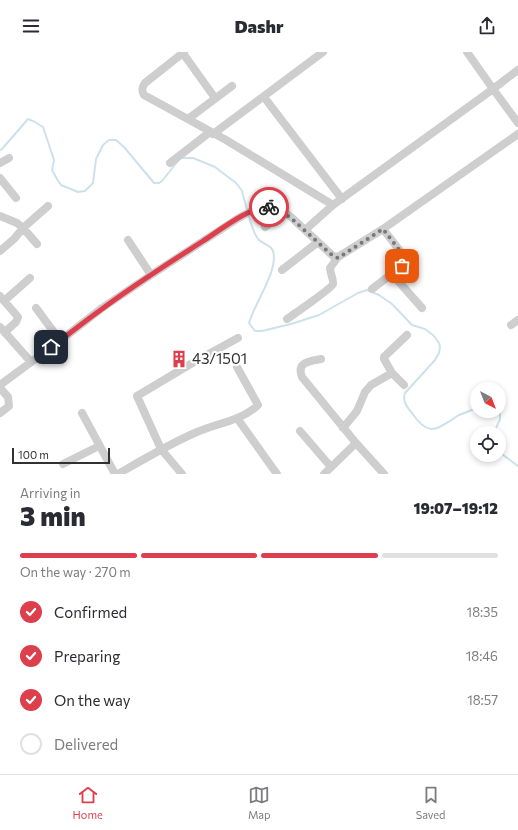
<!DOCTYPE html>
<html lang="en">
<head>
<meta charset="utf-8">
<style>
	:root { --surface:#fff; --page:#f7f7f7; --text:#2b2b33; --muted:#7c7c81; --line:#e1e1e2; --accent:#dd3f4d }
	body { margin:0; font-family:Commissioner,sans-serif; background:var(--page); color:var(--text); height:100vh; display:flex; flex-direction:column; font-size:15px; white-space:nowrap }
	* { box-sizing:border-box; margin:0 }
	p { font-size:13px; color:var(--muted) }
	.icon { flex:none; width:22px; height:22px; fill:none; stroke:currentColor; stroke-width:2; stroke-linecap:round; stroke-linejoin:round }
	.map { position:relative; height:422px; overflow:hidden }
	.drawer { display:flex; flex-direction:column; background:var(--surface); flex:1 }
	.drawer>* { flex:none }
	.needle { width:26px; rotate:138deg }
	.tools { position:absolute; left:470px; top:330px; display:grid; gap:8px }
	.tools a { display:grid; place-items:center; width:36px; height:36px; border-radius:50%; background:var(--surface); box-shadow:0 2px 6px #0003; font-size:20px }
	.scale { position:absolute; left:12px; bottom:10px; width:98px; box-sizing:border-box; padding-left:4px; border:2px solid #313131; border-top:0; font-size:11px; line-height:14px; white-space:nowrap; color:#313131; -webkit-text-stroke:3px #fff; paint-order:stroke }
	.pin { position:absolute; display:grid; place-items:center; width:34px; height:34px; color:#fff; margin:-17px; border-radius:8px; box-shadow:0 2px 6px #0006 }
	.courier { position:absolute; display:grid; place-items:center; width:40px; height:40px; margin:-20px; border:3px solid #dd3f4d; border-radius:50%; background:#fff; color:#222; box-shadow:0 1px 5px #0007 }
	.headline em { font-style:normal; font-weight:800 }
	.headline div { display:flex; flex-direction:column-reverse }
	.headline { display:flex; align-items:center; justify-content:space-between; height:68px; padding:0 20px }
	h1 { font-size:26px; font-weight:800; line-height:30px }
	.bar { display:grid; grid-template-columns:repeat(4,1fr); gap:6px 4px; align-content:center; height:48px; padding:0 20px }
	.bar i { height:5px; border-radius:3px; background:var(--line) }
	.bar .selected { background:var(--accent) }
	.bar p { grid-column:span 4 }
	ol { padding:0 20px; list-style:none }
	li { display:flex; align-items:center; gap:12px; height:44px }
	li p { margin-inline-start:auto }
	li .icon { padding:4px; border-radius:50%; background:var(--accent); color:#fff; stroke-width:4 }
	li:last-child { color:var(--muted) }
	li i { width:22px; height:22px; border:2px solid var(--line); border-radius:50% }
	header { display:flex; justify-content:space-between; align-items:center; height:52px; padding:0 20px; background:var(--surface); font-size:18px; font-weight:800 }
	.tabs { display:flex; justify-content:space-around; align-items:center; height:56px; border-top:1px solid var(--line); background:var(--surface); font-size:11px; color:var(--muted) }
	.tabs a { display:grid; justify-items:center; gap:2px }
	.tabs .selected { color:var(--accent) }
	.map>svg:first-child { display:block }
</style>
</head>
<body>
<header><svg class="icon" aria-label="menu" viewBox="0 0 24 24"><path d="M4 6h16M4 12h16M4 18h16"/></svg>Dashr<svg class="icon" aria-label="share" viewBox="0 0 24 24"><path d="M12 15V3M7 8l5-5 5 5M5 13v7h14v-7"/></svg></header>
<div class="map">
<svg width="518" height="422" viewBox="0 0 518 422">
	<rect width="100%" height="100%" fill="#fff"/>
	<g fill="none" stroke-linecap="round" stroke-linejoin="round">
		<!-- stream -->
		<path stroke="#cee1eb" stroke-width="2" d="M0,98L2,97L28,67L35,70L43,75L54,108L52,118L57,127L61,133L78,140L85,139L93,131L96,107L103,93L109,88H116L124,95L154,131H159L162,129L178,109
			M183,106H193L215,115L236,131L242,139L247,158
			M248,162C251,170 253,182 259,188C263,192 271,193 273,199C279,218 254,252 249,271L255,279H262L291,272L319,263L358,241L367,238L379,243L392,252L412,273L425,277L429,280L434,284L439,291L440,295L439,301L435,308L405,341C402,349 407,355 412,361C416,367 423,376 431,377C439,378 452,367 459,363C465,361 471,358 477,356
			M494,381L500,367V361L498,359
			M499,400L518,414"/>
		<!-- minor -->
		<path stroke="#cecece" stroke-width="8" d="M182,0L215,46
			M184,0L145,31C142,35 141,38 144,43L226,88L333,153
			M518,18L493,37L518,71
			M267,49L342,147
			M188,67L232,34
			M213,82L323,0
			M0,111L9,106
			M170,111L210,80
			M0,126L16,146
			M0,164L17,171L23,176L37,192
			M265,175L284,160
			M305,178L333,153L493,37L467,0
			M128,188L151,223
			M0,199L14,187L23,176L48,154
			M282,218L318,190
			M392,222L422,256
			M372,237L402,214L405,209L404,204L383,177
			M0,244L18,265L16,270L5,280
			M4,249L30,226
			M287,267C294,262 331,237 333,232C334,229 330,220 330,216L338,205
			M511,273L518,268
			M0,275L31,310
			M61,288L102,256L151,223L237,167L257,156L264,154L276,156L284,160L291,165L333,204L338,205L383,177L518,82
			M321,307C310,309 296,310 302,325L356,391L384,422
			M0,333L61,288L56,283L36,256
			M404,333L392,321L384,307V305L407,283
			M0,336L8,345L9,354L0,361
			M82,361L115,422
			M237,366L277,422
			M343,376L357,359L365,340L371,333L392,321
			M300,379L331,415
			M63,412L99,394
			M118,422C144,407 169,392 197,380C215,372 243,368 258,353L237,315
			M182,422L161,397L137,344L194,310L238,286
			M324,422L356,391"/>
	</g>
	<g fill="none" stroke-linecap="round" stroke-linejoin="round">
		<!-- done -->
		<path stroke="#797979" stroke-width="4" stroke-dasharray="0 7.2" d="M269,155L276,156L291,166L333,204L338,206L383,177L404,204L405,209L402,214"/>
		<!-- route -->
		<path stroke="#dd3f4d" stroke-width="5" d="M51,295C68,283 85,269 102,257C134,233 169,211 203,189C219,179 250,154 269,155"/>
	</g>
	<!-- icons -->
	<defs>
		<g id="building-bare" transform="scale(1.38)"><path d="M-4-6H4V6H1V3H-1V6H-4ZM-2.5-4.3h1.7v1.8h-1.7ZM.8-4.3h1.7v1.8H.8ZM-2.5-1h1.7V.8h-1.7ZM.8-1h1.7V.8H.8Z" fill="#dd3f4d" stroke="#fff" stroke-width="2.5" paint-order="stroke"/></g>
	</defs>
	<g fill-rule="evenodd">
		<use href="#building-bare" x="179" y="307"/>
	</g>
	<g text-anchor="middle" stroke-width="4" stroke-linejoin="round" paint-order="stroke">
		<!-- poi labels -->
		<g font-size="15" fill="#313131" stroke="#fff" text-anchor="start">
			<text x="192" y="312">43/1501</text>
		</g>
	</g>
</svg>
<div class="tools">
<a><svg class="needle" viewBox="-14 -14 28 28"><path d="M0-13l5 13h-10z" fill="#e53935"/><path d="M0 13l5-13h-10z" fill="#7c7c81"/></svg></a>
<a><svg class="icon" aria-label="locate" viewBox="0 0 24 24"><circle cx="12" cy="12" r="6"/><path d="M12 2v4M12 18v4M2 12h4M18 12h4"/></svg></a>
</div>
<div class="scale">100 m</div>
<div class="pin" style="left:402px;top:214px;background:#ea580c"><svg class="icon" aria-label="bag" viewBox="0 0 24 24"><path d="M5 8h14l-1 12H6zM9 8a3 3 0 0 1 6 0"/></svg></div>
<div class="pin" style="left:51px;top:295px;background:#1f2937"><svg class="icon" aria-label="home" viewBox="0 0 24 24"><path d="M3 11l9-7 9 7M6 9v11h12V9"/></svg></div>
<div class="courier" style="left:269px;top:155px"><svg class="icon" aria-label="bike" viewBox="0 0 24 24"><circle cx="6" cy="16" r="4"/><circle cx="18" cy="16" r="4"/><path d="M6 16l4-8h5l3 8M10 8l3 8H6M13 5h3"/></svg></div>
</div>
<section class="drawer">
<div class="headline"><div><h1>3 min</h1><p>Arriving in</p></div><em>19:07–19:12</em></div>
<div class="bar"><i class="selected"></i><i class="selected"></i><i class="selected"></i><i></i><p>On the way · 270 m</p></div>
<ol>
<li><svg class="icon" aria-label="check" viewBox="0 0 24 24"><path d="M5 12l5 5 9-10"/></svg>Confirmed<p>18:35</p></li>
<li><svg class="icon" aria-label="check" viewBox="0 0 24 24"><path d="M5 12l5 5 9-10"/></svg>Preparing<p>18:46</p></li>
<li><svg class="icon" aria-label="check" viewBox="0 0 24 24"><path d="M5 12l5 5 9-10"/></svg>On the way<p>18:57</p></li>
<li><i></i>Delivered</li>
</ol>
</section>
<nav class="tabs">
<a class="selected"><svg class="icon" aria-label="home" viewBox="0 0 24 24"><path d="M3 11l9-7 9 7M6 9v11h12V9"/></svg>Home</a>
<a><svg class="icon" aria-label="map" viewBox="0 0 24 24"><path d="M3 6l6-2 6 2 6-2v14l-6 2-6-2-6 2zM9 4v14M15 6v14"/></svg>Map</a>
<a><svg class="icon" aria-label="saved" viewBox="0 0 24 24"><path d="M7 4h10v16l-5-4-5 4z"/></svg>Saved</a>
</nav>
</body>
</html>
